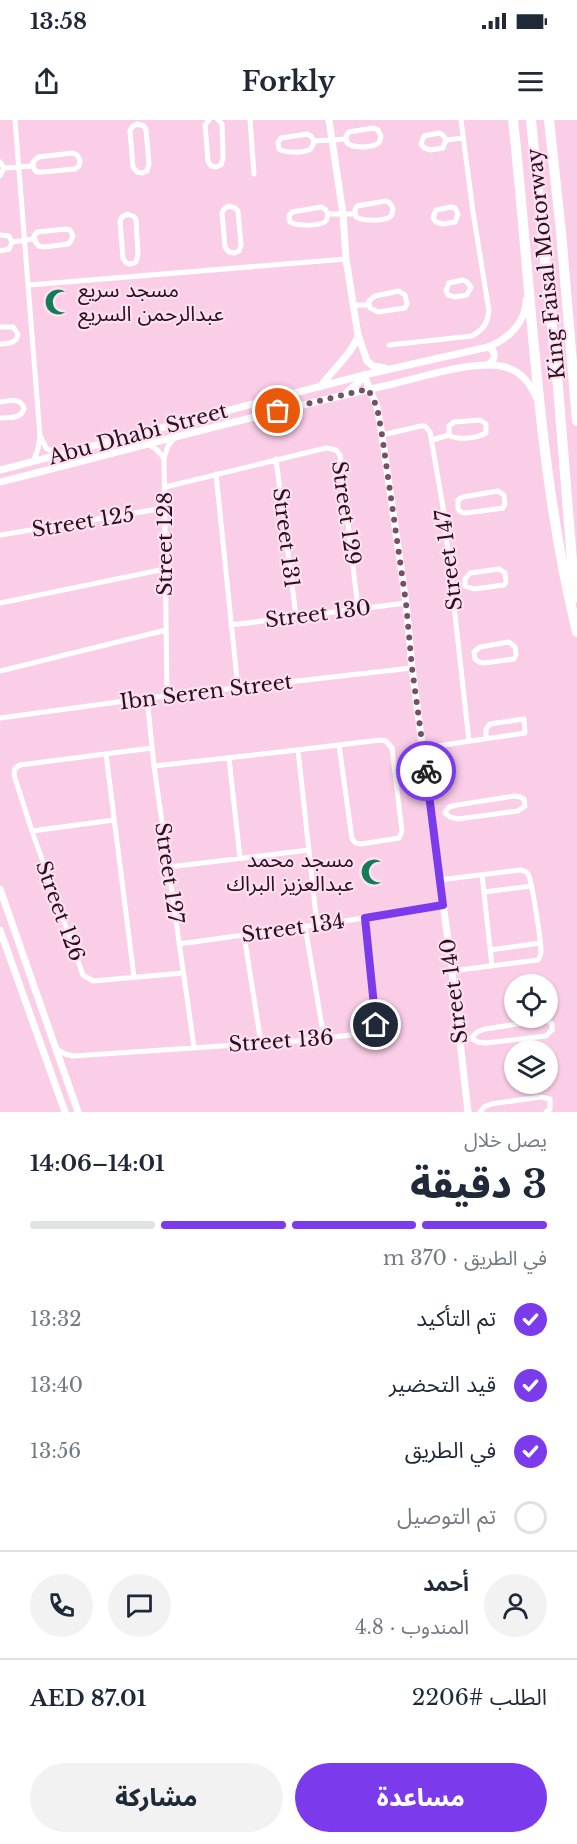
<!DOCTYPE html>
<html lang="ar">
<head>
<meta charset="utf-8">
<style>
	:root { --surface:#fff; --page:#f2f2f3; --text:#1f2937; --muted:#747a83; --line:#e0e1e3; --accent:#7c3aed }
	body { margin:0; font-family:"Libre Baskerville","Noto Sans Arabic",serif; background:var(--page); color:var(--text); direction:rtl; height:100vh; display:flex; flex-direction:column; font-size:22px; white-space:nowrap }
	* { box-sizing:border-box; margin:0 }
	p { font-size:20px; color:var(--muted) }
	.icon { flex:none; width:33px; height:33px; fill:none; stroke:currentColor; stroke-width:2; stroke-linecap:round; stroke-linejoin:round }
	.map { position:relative; height:992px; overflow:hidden; direction:ltr }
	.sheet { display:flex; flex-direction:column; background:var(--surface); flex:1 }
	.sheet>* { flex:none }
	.fabs { position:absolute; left:504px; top:854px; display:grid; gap:12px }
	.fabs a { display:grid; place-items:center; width:54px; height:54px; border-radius:50%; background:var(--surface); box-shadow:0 2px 4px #0004; font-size:30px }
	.pin { position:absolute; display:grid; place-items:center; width:51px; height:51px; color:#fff; margin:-26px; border:3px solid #fff; border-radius:50%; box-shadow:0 2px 6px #0007 }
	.courier { position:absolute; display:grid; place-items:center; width:60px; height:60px; margin:-30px; border:4px solid #7c3aed; border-radius:50%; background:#fff; color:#222; box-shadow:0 2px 8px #0007 }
	.headline em { font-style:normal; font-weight:800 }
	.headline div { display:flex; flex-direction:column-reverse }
	.headline { display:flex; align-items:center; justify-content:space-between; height:102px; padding:0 30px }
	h1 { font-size:39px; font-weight:800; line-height:45px }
	.bar { display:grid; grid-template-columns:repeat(4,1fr); gap:9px 6px; align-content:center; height:72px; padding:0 30px }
	.bar i { height:8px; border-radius:4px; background:var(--line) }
	.bar .current { background:var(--accent) }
	.bar p { grid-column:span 4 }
	.line { display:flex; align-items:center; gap:15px; padding:0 30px; border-top:2px solid var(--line) }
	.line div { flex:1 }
	.round { display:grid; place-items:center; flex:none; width:63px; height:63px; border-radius:32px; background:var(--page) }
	ol { padding:0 30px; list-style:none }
	li { display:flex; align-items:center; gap:18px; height:66px }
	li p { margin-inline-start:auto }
	li .icon { padding:6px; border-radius:50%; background:var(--accent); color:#fff; stroke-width:4 }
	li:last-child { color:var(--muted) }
	li i { width:33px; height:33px; border:3px solid var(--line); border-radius:50% }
	.primary-button { display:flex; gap:12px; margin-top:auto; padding:12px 30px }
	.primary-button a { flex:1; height:69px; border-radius:36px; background:var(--accent); color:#fff; font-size:24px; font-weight:800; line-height:69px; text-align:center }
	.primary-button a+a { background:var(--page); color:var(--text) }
	.status { display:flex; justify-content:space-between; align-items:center; height:42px; padding:0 30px; background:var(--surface); direction:ltr }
	.status svg { height:16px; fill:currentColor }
	header { display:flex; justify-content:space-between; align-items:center; height:78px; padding:0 30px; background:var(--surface); font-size:27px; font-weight:800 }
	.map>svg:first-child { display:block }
</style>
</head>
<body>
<div class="status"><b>13:58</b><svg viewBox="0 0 49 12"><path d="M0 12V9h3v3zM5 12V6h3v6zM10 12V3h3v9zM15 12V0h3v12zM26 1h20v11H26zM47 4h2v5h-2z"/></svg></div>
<header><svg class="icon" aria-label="menu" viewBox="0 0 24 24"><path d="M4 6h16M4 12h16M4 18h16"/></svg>Forkly<svg class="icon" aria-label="share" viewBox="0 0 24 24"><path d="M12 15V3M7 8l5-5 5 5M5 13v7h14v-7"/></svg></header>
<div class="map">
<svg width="577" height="992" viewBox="0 0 577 992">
	<rect width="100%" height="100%" fill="#fbcee8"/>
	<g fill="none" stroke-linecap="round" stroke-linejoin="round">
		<!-- minor -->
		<path stroke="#fff" stroke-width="5" d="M15,0L40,316L38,329L33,342
			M209,0L205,5L208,41L211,46L216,47L221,45L223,38L222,4L218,0
			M250,0L254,54
			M137,4L144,6L146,10L149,44L147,51L142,53L137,52L133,47L130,11L132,7Z
			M374,8L378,10L381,16C380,19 381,22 377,24C369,28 353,28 347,23L346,16L349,12Z
			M439,13L443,15L446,20L443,28L431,30L424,28L421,24L424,16Z
			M307,14L311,16L314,21C313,25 313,28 309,30C302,33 285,33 279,29L278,22L281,18Z
			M446,20L463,18
			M314,21L346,19
			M73,33L77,35L80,40L79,46L75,49L42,52H37L34,49L33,42L38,37Z
			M0,42L4,48L0,56
			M4,48L33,46
			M386,81L390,83L393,89C392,93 393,96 388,98C381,101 362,101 356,97L355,90L357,86Z
			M229,86L235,88L238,91L241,125L239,131L234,133L229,132L225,127L222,93L224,89Z
			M321,87L325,89L328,94C327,99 327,101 323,103C315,106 296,106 290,102L289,96L292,92Z
			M451,87L455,88L458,94L455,102L443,104L436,102L433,98L436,90Z
			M127,94L133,96L136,99L138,135L136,142L131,144L126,143L123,138L120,101L122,97Z
			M328,94H354
			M66,109L70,110L73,116L71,121L68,124L44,127L39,126L36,123L34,116L37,112Z
			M0,115L9,116L12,122L9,129L0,131
			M12,122L34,119
			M463,160L467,162L471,167L467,175L455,177L448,175L446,171L449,163Z
			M29,165L346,139
			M399,171L405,175L407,184L405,188L378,192L370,188L369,181L375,176Z
			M353,185H369
			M0,207H13L18,214C17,224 8,223 0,224
			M389,225L472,216C484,209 487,204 489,191L473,92L461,0
			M0,282C9,281 20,277 24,288C22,299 10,297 0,298
			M382,315L421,306H425L430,312L443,387L469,621
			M41,317L46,328L59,335
			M432,320L449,315C458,321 477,318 486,313V304L480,300L454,302L449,306V315
			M148,324L157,330L164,338
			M276,339L296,496
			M216,354L238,569
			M165,367L326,328L336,330L340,335L358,489
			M498,371L504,375L505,384L503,388L466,393L461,392L458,389V380L463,377Z
			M0,415L165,388
			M499,449L505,453L506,462L504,465L474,469L465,466V459L470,453Z
			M0,483L165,449
			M231,505L406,483
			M509,522L515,527L516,535L514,539L484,543L479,542L475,539L474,532L480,527Z
			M0,551L166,510
			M167,576L164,338L168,326L174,318
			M147,578L154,646L194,927
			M0,598L147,578L412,548
			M152,628L20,645L15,648L14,655L32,711L83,855L93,861L183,853
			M423,628L525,613L524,599L490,604L486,609V619
			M298,630L317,805
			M106,634L134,857
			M229,638L240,738
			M154,646C230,638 305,629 381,620L386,621L392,628L402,711L399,718L361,724L356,723L352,719L339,625
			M515,676L520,677L524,679L525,686L518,691L458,699L450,697L445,693L449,687L457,685Z
			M32,711L114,700
			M169,747L309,730
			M482,755L492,846
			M439,760L520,750C524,751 526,751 528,754C532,760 541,822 541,831C541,836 540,836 538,840L452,851
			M484,772L531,766
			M305,806L324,918
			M244,815L261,923
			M179,824L365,798L443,785
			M490,830L540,823
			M543,900L548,901L552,904V910L546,916L486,923L478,922L471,918L477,912L485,909Z
			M56,928L65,934L73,936L297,921L370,913L374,910L376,902L365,798
			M480,992L484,987L491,984L541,977L550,979V989L546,992"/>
		<!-- tertiary -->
		<path stroke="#fff" stroke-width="7" d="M329,0L343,94L346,139L358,215L367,241L373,246L385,248
			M487,245C496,241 497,231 488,227
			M364,255L377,287L382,315L406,483L412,548L452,851L468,992
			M320,267C330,253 356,229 358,215
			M347,272L358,263L364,255
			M0,350L364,255L488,227C508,219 526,203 526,180
			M0,362C131,329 261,293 393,264C422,257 477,239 505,247C521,251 530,263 536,277
			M0,769L78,992
			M0,810L65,992"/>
		<!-- motorway -->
		<path stroke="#fff" stroke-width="10" d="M513,0C532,171 536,344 577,512
			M531,0L558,267L575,478
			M549,0L561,112L577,301"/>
	</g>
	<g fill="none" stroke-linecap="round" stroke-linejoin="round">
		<!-- done -->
		<path stroke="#735266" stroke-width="6" stroke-dasharray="0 10.8" d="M278,291L368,269L377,287L382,315L406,483L412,548L426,651"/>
		<!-- route -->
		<path stroke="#7c3aed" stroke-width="8" d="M376,905L365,798L443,785L426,651"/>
	</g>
	<!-- icons -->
	<defs>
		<g id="mosque-bare" transform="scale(2.07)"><path d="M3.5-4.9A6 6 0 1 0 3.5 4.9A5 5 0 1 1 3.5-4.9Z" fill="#127c57" stroke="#ffe0f1" stroke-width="2.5" paint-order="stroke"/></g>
	</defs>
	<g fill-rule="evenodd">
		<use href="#mosque-bare" x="58" y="182"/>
		<use href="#mosque-bare" x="374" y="752"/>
	</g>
	<g text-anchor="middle" stroke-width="4.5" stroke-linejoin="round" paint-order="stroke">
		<!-- street labels -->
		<g font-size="21" fill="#2a1020" stroke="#ffe0f1">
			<text transform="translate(546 144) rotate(-96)" y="7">King Faisal Motorway</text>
			<text transform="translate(138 314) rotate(-15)" y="7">Abu Dhabi Street</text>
			<text transform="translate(346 393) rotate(82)" y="7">Street 129</text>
			<text transform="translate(83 402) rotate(-9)" y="7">Street 125</text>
			<text transform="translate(286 418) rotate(83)" y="7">Street 131</text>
			<text transform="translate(165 424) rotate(-90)" y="7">Street 128</text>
			<text transform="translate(449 440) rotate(-97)" y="7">Street 147</text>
			<text transform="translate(318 494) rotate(-7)" y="7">Street 130</text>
			<text transform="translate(206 572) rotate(-7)" y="7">Ibn Seren Street</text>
			<text transform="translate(169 753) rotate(82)" y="7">Street 127</text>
			<text transform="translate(60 791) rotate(70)" y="7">Street 126</text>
			<text transform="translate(293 808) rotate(-8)" y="7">Street 134</text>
			<text transform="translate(454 871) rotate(-97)" y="7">Street 140</text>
			<text transform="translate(281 921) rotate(-4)" y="7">Street 136</text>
		</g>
		<!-- poi labels -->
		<g font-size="21" fill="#2a1020" stroke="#ffe0f1" text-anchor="start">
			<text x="78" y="177">مسجد سريع<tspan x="78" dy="24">عبدالرحمن السريع</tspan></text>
			<text x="354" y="747" text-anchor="end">مسجد محمد<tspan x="354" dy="24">عبدالعزيز البراك</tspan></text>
		</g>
	</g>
</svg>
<div class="fabs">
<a><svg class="icon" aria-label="locate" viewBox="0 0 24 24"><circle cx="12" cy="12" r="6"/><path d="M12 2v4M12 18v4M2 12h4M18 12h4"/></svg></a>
<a><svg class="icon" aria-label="layers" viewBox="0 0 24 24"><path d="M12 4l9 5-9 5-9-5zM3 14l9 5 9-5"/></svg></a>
</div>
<div class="pin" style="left:278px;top:291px;background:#ea580c"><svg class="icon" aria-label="bag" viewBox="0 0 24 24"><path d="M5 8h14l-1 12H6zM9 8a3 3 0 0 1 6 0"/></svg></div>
<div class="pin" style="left:376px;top:905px;background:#1f2937"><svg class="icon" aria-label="home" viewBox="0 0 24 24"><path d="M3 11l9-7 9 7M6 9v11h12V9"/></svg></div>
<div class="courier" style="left:426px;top:651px"><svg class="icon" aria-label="bike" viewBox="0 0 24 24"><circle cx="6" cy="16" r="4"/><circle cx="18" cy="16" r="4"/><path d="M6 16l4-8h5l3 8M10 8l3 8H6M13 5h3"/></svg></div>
</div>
<section class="sheet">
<div class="headline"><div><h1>3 دقيقة</h1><p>يصل خلال</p></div><em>14:01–14:06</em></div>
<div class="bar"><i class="current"></i><i class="current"></i><i class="current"></i><i></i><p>في الطريق · 370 m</p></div>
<ol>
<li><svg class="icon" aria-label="check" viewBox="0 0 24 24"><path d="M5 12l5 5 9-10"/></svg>تم التأكيد<p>13:32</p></li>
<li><svg class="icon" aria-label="check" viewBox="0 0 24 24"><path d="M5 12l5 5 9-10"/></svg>قيد التحضير<p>13:40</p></li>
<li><svg class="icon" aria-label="check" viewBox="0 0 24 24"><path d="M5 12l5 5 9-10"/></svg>في الطريق<p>13:56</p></li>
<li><i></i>تم التوصيل</li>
</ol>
<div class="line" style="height:108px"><a class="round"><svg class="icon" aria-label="person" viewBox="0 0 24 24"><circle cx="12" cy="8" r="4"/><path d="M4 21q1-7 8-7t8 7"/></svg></a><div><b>أحمد</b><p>المندوب · 4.8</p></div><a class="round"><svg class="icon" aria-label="chat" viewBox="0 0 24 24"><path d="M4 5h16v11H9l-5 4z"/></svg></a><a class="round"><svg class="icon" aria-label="phone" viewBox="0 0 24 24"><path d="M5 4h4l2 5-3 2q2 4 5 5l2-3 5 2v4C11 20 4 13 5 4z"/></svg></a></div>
<div class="line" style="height:78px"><div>الطلب #2206</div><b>AED 87.01</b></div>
<div class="primary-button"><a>مساعدة</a><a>مشاركة</a></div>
</section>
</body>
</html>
